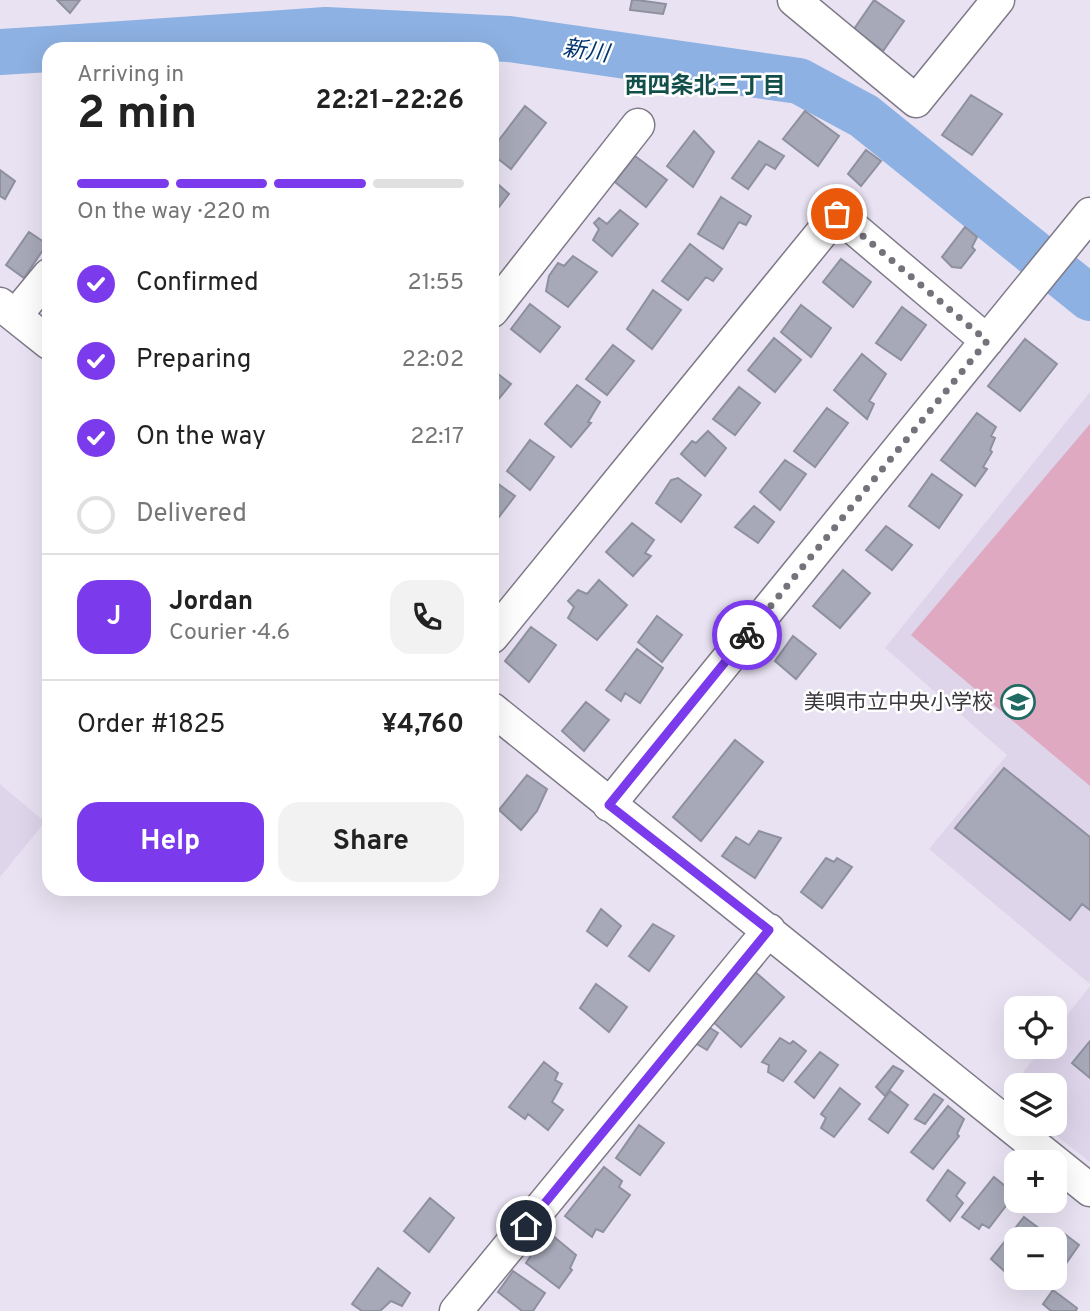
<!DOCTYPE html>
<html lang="en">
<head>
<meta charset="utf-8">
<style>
	:root { --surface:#fff; --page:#f2f2f2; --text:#222; --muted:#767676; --line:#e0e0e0; --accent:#7c3aed }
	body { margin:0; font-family:Overpass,"Noto Sans JP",sans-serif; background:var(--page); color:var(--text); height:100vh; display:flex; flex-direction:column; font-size:26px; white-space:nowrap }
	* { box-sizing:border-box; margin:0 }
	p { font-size:23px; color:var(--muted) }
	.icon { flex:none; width:38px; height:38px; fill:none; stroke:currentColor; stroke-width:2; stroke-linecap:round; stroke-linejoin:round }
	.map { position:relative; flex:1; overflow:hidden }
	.side { position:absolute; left:42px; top:42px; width:457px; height:854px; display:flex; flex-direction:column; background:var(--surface); border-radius:21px; box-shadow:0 7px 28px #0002 }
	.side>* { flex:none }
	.controls { position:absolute; left:1004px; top:996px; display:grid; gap:14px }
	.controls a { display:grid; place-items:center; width:63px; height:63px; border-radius:14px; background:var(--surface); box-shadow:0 7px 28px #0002; font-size:35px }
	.pin { position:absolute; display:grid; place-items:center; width:60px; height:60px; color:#fff; margin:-30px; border:4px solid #fff; border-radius:50%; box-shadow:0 2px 7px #0007 }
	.courier { position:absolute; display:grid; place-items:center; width:70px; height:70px; margin:-35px; border:5px solid #7c3aed; border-radius:50%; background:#fff; color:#222; box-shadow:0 2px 9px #0007 }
	.head em { font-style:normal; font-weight:700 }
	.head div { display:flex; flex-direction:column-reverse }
	.head { display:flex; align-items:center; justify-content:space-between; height:119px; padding:0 35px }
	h1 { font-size:46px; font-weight:700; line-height:52px }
	.bar { display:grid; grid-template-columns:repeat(4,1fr); gap:10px 7px; align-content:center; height:84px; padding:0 35px }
	.bar i { height:9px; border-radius:5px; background:var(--line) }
	.bar .active { background:var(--accent) }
	.bar p { grid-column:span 4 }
	.line { display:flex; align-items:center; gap:18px; padding:0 35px; border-top:2px solid var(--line) }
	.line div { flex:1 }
	.round { display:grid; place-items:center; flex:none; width:74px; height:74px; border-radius:21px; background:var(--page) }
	ol { padding:0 35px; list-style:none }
	li { display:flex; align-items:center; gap:21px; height:77px }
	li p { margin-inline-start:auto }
	li .icon { padding:7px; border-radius:50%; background:var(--accent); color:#fff; stroke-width:4 }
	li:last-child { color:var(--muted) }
	li i { width:38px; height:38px; border:4px solid var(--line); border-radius:50% }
	.action { display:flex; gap:14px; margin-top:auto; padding:14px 35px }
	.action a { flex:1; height:80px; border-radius:21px; background:var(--accent); color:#fff; font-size:28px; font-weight:700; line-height:80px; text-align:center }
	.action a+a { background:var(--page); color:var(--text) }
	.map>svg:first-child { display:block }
</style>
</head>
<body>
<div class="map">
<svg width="1090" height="1311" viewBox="0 0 1090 1311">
	<rect width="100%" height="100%" fill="#e8e2f2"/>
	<!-- built -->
	<path fill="#ded5eb" d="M1090,392V984L929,849L1007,755L885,648Z
		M0,784L45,822L0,877Z
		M1090,986V1162L1041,1124H1055V1085H1017V1105L1010,1100L1009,1090L1043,1047L1055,1046V1030Z"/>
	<!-- green -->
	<path fill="#dfa9c2" d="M1090,424V786L911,635Z"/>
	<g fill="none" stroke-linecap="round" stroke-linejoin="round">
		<!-- river -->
		<path stroke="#8db1e2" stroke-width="46" d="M50,49L326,30L509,39L799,81L864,116L1090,298
			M0,52L49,49"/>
	</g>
	<!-- building -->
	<path fill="#a7a9b9" stroke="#8e909f" stroke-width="2" d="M57,0H80L70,13Z
		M632,0H637L666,4L663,14L630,10Z
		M874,0L904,21L883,51L854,29Z
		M971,95L1002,114L972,155L942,135Z
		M525,106L546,123L511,169L492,154V149Z
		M805,111L839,136L818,166L783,139Z
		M694,131L714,152L693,187L667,166Z
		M759,141L784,156L775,169L766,164L748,189L732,178Z
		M866,150L881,161L861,186L848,174Z
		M635,156L667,180L646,207L615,182Z
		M0,170L15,181L5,199L0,196Z
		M492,179L509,194L492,216Z
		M721,197L751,216L746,225L739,222L723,249L698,234Z
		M620,210L638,224L612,256L593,240L599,229L594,223L599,218L607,224Z
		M965,227L977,237L972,247L975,250L961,268L952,267L942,257Z
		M29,232L47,244L24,278L6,265Z
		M690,244L722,269L713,281L706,277L688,300L662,281Z
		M573,256L597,272L568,307L546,291L549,276L558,263L564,266Z
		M841,259L871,282L853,307L823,282Z
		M653,290L681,310L652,349L627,329Z
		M530,304L560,327L540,352L511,329Z
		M801,305L831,328L811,357L781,332Z
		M902,307L926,325L901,360L876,343Z
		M774,338L801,360L775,392L748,370Z
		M1025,339L1057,364L1020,411L988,386Z
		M613,345L634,361L607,395L586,379Z
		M862,354L886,374L869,401L874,404L867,419L834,390Z
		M498,374L511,384L492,407V381Z
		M577,385L600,402L588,422L591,423L571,447L545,424Z
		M739,387L760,403L735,435L713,419Z
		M827,408L848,423L815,467L794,451Z
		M977,413L996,427L991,436L995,438L990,450L992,452L983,467L987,469L975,486L941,460Z
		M708,431L726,448L705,476L681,454L692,441L696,443Z
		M530,440L554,457L530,490L507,471Z
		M785,460L806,474L780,510L760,492Z
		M932,474L962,495L939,528L909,506Z
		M678,478L701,495L681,522L656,503L671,480Z
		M497,483L515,496L492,526V490Z
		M754,506L774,522L758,543L735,527Z
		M632,523L654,540L645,553L651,556L633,576L606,552Z
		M886,526L912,545L892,570L866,550Z
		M843,570L870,593L840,628L813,606Z
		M599,580L627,605L597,640L568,618L574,607L568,601L578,590L587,594Z
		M657,616L682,635L662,662L638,642Z
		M531,627L556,645L529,682L505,661Z
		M793,636L816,654L796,679L775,661Z
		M637,649L663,668L640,703L625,693L621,701L606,690Z
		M586,702L609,720L584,751L562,731Z
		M735,740L763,762L701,841L673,817Z
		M1004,768L1090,837V910L1082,904L1070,920L955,828Z
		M527,775L547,789L537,811L521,830L499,810Z
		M759,831L781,838L755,878L722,856L736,837L749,845Z
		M826,858L834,862L837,858L852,867L822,908L801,892Z
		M601,909L621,926L607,946L587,931Z
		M653,924L674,936L649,971L629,956Z
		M754,971L784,997L741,1047L711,1020Z
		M596,984L627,1007L609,1032L580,1008Z
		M707,1026L718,1033L707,1050L695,1043Z
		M780,1038L790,1044L793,1041L806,1051L783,1081L768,1072L769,1065L762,1062Z
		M1090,1041V1078L1072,1063Z
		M820,1052L838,1065L814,1098L795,1082Z
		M544,1062L558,1073L555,1080L562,1084L552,1102L563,1110L548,1130L528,1114L525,1119L509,1107Z
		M893,1066L903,1071L885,1096L876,1087Z
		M840,1088L860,1104L834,1137L821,1128L826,1118L821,1114Z
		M890,1091L908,1105L888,1133L869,1119Z
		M934,1094L943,1100L925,1124L915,1119Z
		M948,1106L964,1119L957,1134L959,1136L933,1169L911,1152Z
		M639,1125L664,1143L640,1175L616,1158Z
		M604,1167L622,1181L619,1187L630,1195L603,1232L596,1229L592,1237L565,1216Z
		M948,1170L965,1183L956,1196L963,1203L950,1221L927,1200Z
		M994,1177L1015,1194L989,1228L982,1224L979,1229L962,1217Z
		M430,1198L454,1218L429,1252L404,1231Z
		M1024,1217L1048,1235L1044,1239H1017V1274L1013,1279L991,1259Z
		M1062,1232L1079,1245L1051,1285L1042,1278H1055V1241Z
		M553,1236L576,1255L570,1268L572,1270L559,1288L526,1263L536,1248L543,1249Z
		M378,1268L410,1293L402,1306L391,1301L380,1311H362L352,1304Z
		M513,1271L545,1293L533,1311H522L498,1292Z
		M1053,1290L1077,1308L1076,1311H1051L1043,1304Z"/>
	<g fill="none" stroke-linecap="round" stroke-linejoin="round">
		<!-- minor casing -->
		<g stroke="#7e7987" stroke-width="35">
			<path id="minor" d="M794,0L916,101L998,0
				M0,304L49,343
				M492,311L638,125
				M16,315L49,275
				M492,637L837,214L987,341
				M492,709L1090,1190
				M609,805L1090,214
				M456,1311L769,930"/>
		</g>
		<!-- minor -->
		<use href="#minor" stroke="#fff" stroke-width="32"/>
	</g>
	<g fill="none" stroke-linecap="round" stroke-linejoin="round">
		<!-- done -->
		<path stroke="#76727c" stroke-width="7" stroke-dasharray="0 12.6" d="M747,635L987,341L837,214"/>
		<!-- route -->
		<path stroke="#7c3aed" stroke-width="9" d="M526,1226L769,930L609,805L747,635"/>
	</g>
	<!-- icons -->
	<defs>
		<g id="school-ring" transform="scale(1.75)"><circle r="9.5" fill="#fff" stroke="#1f6a63" stroke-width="1.5"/><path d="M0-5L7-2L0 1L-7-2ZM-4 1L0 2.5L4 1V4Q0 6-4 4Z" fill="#1f6a63"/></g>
	</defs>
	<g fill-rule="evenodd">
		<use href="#school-ring" x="1018" y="702"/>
	</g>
	<g text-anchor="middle" stroke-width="5" stroke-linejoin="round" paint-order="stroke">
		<!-- poi labels -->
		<g font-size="21" fill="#39363c" stroke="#fff" text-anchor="end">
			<text x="993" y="709">美唄市立中央小学校</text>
		</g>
		<!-- water labels -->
		<g font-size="23" font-style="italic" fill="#03356e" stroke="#fff">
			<text transform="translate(586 50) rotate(8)" y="8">新川</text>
		</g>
		<!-- neighbourhood labels -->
		<g font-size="23" font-weight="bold" fill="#134f4a" stroke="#fff">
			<text x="705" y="93">西四条北三丁目</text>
		</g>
	</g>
</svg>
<div class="controls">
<a><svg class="icon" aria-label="locate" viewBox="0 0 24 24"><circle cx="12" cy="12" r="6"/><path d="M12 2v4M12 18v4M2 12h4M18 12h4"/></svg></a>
<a><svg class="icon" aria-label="layers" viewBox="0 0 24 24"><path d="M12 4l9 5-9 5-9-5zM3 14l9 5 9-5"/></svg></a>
<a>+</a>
<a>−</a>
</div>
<div class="pin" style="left:837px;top:214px;background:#ea580c"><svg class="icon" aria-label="bag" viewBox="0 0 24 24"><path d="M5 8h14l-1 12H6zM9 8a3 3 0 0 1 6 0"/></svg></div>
<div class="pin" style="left:526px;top:1226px;background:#1f2937"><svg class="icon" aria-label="home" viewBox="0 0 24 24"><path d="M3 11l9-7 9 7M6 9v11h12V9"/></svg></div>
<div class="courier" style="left:747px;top:635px"><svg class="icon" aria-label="bike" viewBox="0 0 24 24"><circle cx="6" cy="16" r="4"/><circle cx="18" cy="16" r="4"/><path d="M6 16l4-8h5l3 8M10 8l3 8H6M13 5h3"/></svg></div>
<section class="side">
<div class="head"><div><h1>2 min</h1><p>Arriving in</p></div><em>22:21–22:26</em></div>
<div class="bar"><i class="active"></i><i class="active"></i><i class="active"></i><i></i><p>On the way · 220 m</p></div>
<ol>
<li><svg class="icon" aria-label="check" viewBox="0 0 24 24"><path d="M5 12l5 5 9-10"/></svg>Confirmed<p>21:55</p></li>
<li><svg class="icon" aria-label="check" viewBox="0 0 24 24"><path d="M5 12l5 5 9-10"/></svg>Preparing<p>22:02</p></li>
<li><svg class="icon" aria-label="check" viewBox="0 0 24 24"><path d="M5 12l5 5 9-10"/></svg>On the way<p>22:17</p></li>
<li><i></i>Delivered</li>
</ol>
<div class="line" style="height:126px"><b class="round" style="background:var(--accent);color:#fff">J</b><div><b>Jordan</b><p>Courier · 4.6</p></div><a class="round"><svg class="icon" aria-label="phone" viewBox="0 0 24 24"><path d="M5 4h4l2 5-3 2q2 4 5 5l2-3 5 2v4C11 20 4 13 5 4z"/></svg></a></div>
<div class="line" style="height:91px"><div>Order #1825</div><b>¥4,760</b></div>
<div class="action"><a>Help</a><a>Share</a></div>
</section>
</div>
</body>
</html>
